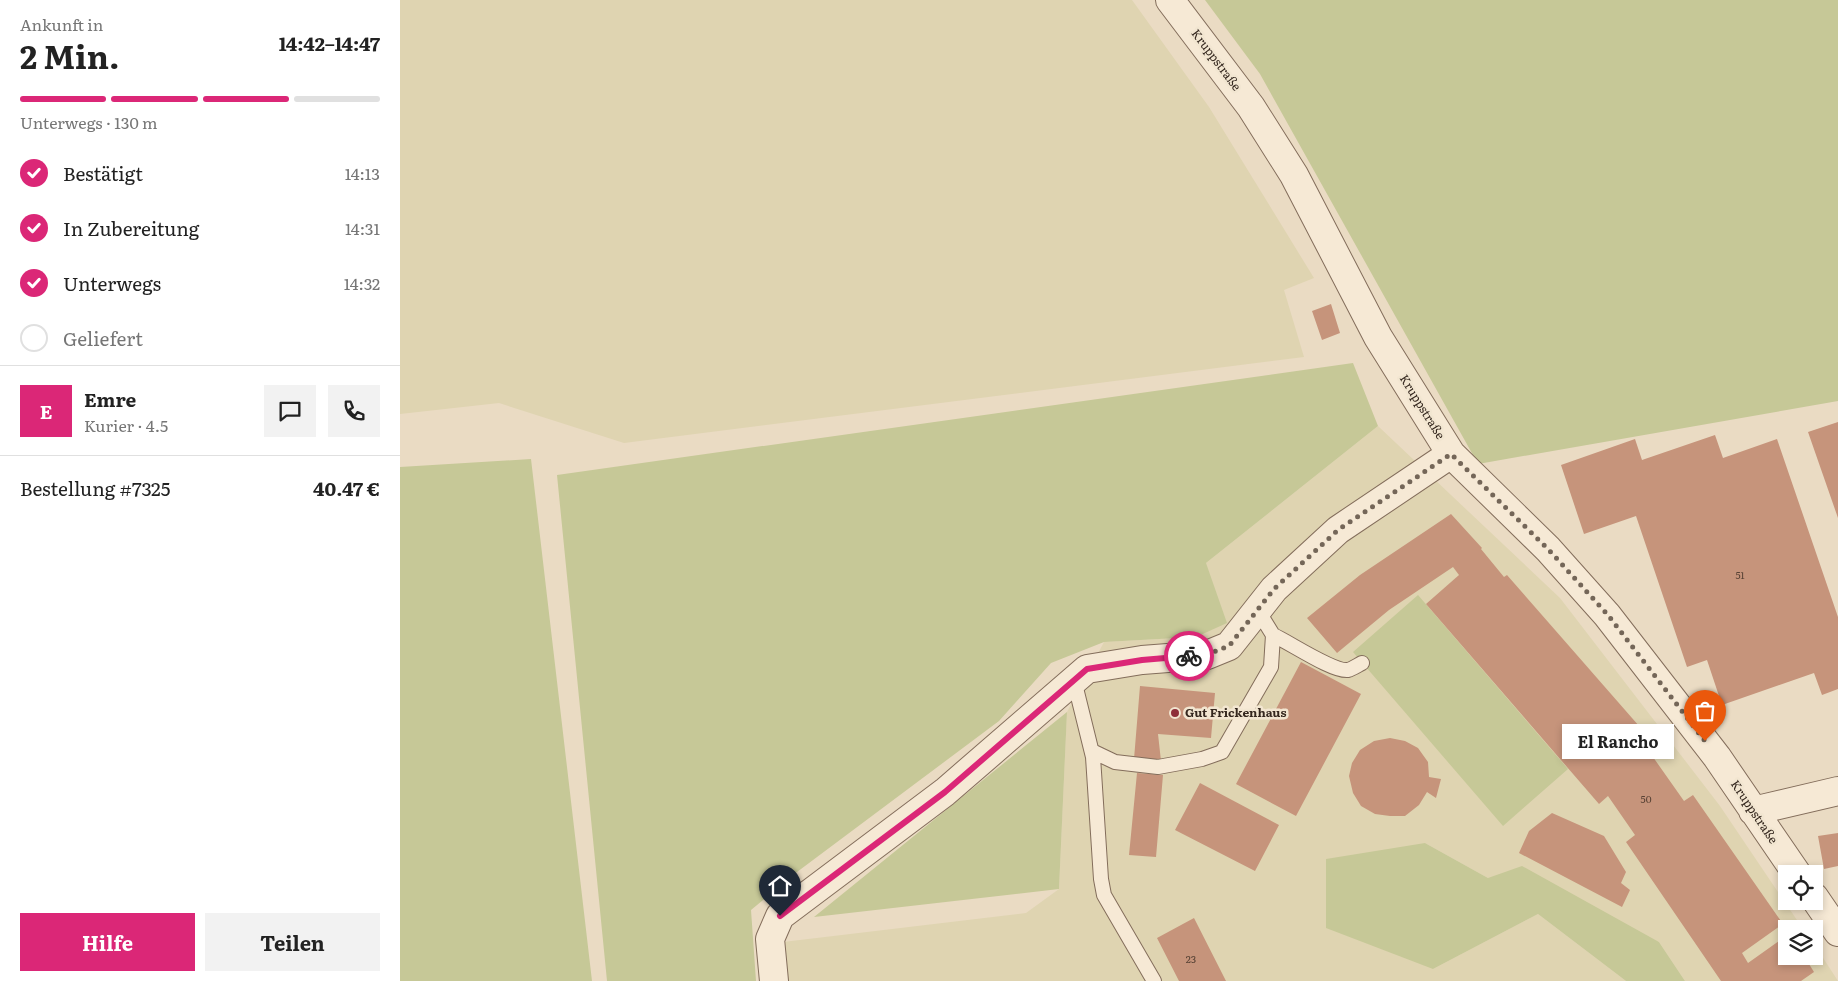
<!DOCTYPE html>
<html lang="de">
<head>
<meta charset="utf-8">
<style>
	:root { --surface:#fff; --page:#f2f2f2; --text:#222; --muted:#767676; --line:#e0e0e0; --accent:#db2777 }
	body { margin:0; font-family:Literata,serif; background:var(--page); color:var(--text); height:100vh; display:flex; flex-direction:column; font-size:19px; white-space:nowrap }
	* { box-sizing:border-box; margin:0 }
	p { font-size:16px; color:var(--muted) }
	.icon { flex:none; width:28px; height:28px; fill:none; stroke:currentColor; stroke-width:2; stroke-linecap:round; stroke-linejoin:round }
	.map { position:relative; flex:1; overflow:hidden }
	.drawer { display:flex; flex-direction:column; background:var(--surface); width:400px }
	.drawer>* { flex:none }
	.buttons { position:absolute; left:1378px; top:865px; display:grid; gap:10px }
	.buttons a { display:grid; place-items:center; width:45px; height:45px; border-radius:0px; background:var(--surface); box-shadow:0 2px 8px #0003; font-size:25px }
	.pin { position:absolute; display:grid; place-items:center; width:42px; height:42px; color:#fff; margin:-51px -21px; border-radius:50% 50% 50% 0; rotate:-45deg; box-shadow:0 0 5px #0007 }
	.pin .icon { rotate:45deg }
	.courier { position:absolute; display:grid; place-items:center; width:50px; height:50px; margin:-25px; border:4px solid #db2777; border-radius:50%; background:#fff; color:#222; box-shadow:0 1px 6px #0007 }
	.bubble { position:absolute; height:35px; border-radius:0px; background:var(--surface); box-shadow:0 2px 8px #0003; font-size:16px; font-weight:700; line-height:35px; text-align:center }
	.overview em { font-style:normal; font-weight:700 }
	.overview div { display:flex; flex-direction:column-reverse }
	.overview { display:flex; align-items:center; justify-content:space-between; height:85px; padding:0 20px }
	h1 { font-size:32px; font-weight:700; line-height:38px }
	.bar { display:grid; grid-template-columns:repeat(4,1fr); gap:8px 5px; align-content:center; height:60px; padding:0 20px }
	.bar i { height:6px; border-radius:4px; background:var(--line) }
	.bar .selected { background:var(--accent) }
	.bar p { grid-column:span 4 }
	.line { display:flex; align-items:center; gap:12px; padding:0 20px; border-top:1px solid var(--line) }
	.line div { flex:1 }
	.round { display:grid; place-items:center; flex:none; width:52px; height:52px; border-radius:0px; background:var(--page) }
	ol { padding:0 20px; list-style:none }
	li { display:flex; align-items:center; gap:15px; height:55px }
	li p { margin-inline-start:auto }
	li .icon { padding:5px; border-radius:50%; background:var(--accent); color:#fff; stroke-width:4 }
	li:last-child { color:var(--muted) }
	li i { width:28px; height:28px; border:2px solid var(--line); border-radius:50% }
	.action { display:flex; gap:10px; margin-top:auto; padding:10px 20px }
	.action a { flex:1; height:58px; border-radius:0px; background:var(--accent); color:#fff; font-size:20px; font-weight:700; line-height:58px; text-align:center }
	.action a+a { background:var(--page); color:var(--text) }
	main { display:flex; flex:1; min-height:0 }
	.map>svg:first-child { display:block }
</style>
</head>
<body>
<main>
<section class="drawer">
<div class="overview"><div><h1>2 Min.</h1><p>Ankunft in</p></div><em>14:42–14:47</em></div>
<div class="bar"><i class="selected"></i><i class="selected"></i><i class="selected"></i><i></i><p>Unterwegs · 130 m</p></div>
<ol>
<li><svg class="icon" aria-label="check" viewBox="0 0 24 24"><path d="M5 12l5 5 9-10"/></svg>Bestätigt<p>14:13</p></li>
<li><svg class="icon" aria-label="check" viewBox="0 0 24 24"><path d="M5 12l5 5 9-10"/></svg>In Zubereitung<p>14:31</p></li>
<li><svg class="icon" aria-label="check" viewBox="0 0 24 24"><path d="M5 12l5 5 9-10"/></svg>Unterwegs<p>14:32</p></li>
<li><i></i>Geliefert</li>
</ol>
<div class="line" style="height:90px"><b class="round" style="background:var(--accent);color:#fff">E</b><div><b>Emre</b><p>Kurier · 4.5</p></div><a class="round"><svg class="icon" aria-label="chat" viewBox="0 0 24 24"><path d="M4 5h16v11H9l-5 4z"/></svg></a><a class="round"><svg class="icon" aria-label="phone" viewBox="0 0 24 24"><path d="M5 4h4l2 5-3 2q2 4 5 5l2-3 5 2v4C11 20 4 13 5 4z"/></svg></a></div>
<div class="line" style="height:65px"><div>Bestellung #7325</div><b>40.47 €</b></div>
<div class="action"><a>Hilfe</a><a>Teilen</a></div>
</section>
<div class="map">
<svg width="1438" height="981" viewBox="0 0 1438 981">
	<rect width="100%" height="100%" fill="#eadbc3"/>
	<!-- farmland -->
	<path fill="#dfd4b1" d="M0,0H732L809,107L914,278L884,290L904,357L224,443L99,403L0,414Z
		M978,426L1160,598L1320,806L1403,929H1386V956H1414V944L1438,981H1285L1259,942L1088,878L1025,843L1033,969L1138,914L1226,981H387L383,942L626,913L659,889L667,712L704,642L796,637L806,563Z"/>
	<!-- green -->
	<path fill="#c6c897" d="M805,0H1438V401L1078,464L860,74Z
		M953,363L978,426L806,563L827,623L796,637L704,642L651,663L599,721L397,872L351,910L356,981H207L157,475Z
		M131,459L192,981H0V467Z
		M1018,595L1168,769L1103,826L953,652Z
		M667,712L659,889L414,917Z
		M1025,843L1088,878L1122,866L1259,942L1285,981H1226L1138,914L1033,969L926,928V859Z"/>
	<!-- building -->
	<path fill="#c6947b" d="M931,304L940,333L922,340L912,311Z
		M1438,422V518L1408,432Z
		M1315,435L1323,458L1377,439L1438,617V689L1422,695L1414,673L1322,705L1307,660L1287,667L1236,516L1184,534L1161,465L1235,439L1242,460Z
		M1051,514L1082,548L1081,549L1104,577L1107,575L1260,750L1253,757L1284,801L1293,795L1383,924L1342,953L1348,963L1386,936V956H1404L1414,972L1401,981H1321L1226,842L1235,835L1208,796L1199,804L1026,604L1059,575L1053,567L989,610L937,653L907,618L960,575Z
		M901,662L961,694L896,816L836,784Z
		M740,686L815,693L811,738L758,734L761,761L734,759Z
		M990,738L1005,741L1018,748L1028,762L1029,777L1041,779L1036,798L1027,792L1019,805L1005,816H990L975,814L961,806L953,793L949,776L952,763L960,750L974,741Z
		M737,773L763,775L756,857L729,855Z
		M800,783L879,825L855,871L775,830Z
		M1152,813L1204,836L1226,872L1221,883L1230,890L1222,907L1119,853L1129,831Z
		M1438,833V866L1424,869L1418,836Z
		M794,918L826,981H779L757,938Z"/>
	<g fill="none" stroke-linecap="round" stroke-linejoin="round">
		<!-- service casing -->
		<g stroke="#836d5b" stroke-width="16">
			<path id="service" d="M873,635C889,642 933,672 948,670C952,669 958,665 962,663
				M674,680L693,757L701,879L704,895L754,981
				M692,751L715,762L758,767L802,759L822,752L871,667L873,635L857,609"/>
		</g>
		<!-- minor casing -->
		<g stroke="#836d5b" stroke-width="30">
			<path id="minor" d="M770,0L851,107L894,175L978,337L1051,454L1148,549L1207,615L1317,757L1397,874
				M1353,811L1438,791
				M1414,897L1438,932
				M374,981L370,939L380,916L545,792L687,669L742,660L807,655L829,646L874,589L938,530L1051,454"/>
		</g>
		<!-- service -->
		<use href="#service" stroke="#f6e9d5" stroke-width="14"/>
		<!-- minor -->
		<use href="#minor" stroke="#f6e9d5" stroke-width="28"/>
	</g>
	<g fill="none" stroke-linecap="round" stroke-linejoin="round">
		<!-- done -->
		<path stroke="#746658" stroke-width="5" stroke-dasharray="0 9" d="M789,656L806,655L829,646L874,589L938,530L1051,454L1148,549L1208,615L1305,741"/>
		<!-- route -->
		<path stroke="#db2777" stroke-width="6" d="M380,916L545,792L687,669L742,660L789,656"/>
	</g>
	<!-- markers -->
	<circle fill="#8e2f38" stroke="#f2e6d1" stroke-width="2" cx="775" cy="713" r="5"/>
	<g text-anchor="middle" stroke-width="5" stroke-linejoin="round" paint-order="stroke">
		<!-- number labels -->
		<g font-size="10" fill="#584235">
			<text x="1340" y="579">51</text>
			<text x="1246" y="803">50</text>
			<text x="791" y="963">23</text>
		</g>
		<!-- street labels -->
		<g font-size="12" fill="#34271e" stroke="#f2e6d1">
			<text transform="translate(816 60) rotate(53)" y="4">Kruppstraße</text>
			<text transform="translate(1022 407) rotate(58)" y="4">Kruppstraße</text>
			<text transform="translate(1354 812) rotate(56)" y="4">Kruppstraße</text>
		</g>
		<!-- poi labels -->
		<g font-size="12" font-weight="bold" fill="#34271e" stroke="#f2e6d1" text-anchor="start">
			<text x="785" y="717">Gut Frickenhaus</text>
		</g>
	</g>
</svg>
<div class="buttons">
<a><svg class="icon" aria-label="locate" viewBox="0 0 24 24"><circle cx="12" cy="12" r="6"/><path d="M12 2v4M12 18v4M2 12h4M18 12h4"/></svg></a>
<a><svg class="icon" aria-label="layers" viewBox="0 0 24 24"><path d="M12 4l9 5-9 5-9-5zM3 14l9 5 9-5"/></svg></a>
</div>
<div class="pin" style="left:1305px;top:741px;background:#ea580c"><svg class="icon" aria-label="bag" viewBox="0 0 24 24"><path d="M5 8h14l-1 12H6zM9 8a3 3 0 0 1 6 0"/></svg></div>
<div class="pin" style="left:380px;top:916px;background:#1f2937"><svg class="icon" aria-label="home" viewBox="0 0 24 24"><path d="M3 11l9-7 9 7M6 9v11h12V9"/></svg></div>
<div class="courier" style="left:789px;top:656px"><svg class="icon" aria-label="bike" viewBox="0 0 24 24"><circle cx="6" cy="16" r="4"/><circle cx="18" cy="16" r="4"/><path d="M6 16l4-8h5l3 8M10 8l3 8H6M13 5h3"/></svg></div>
<div class="bubble" style="left:1162px;top:724px;width:112px">El Rancho</div>
</div>
</main>
</body>
</html>
